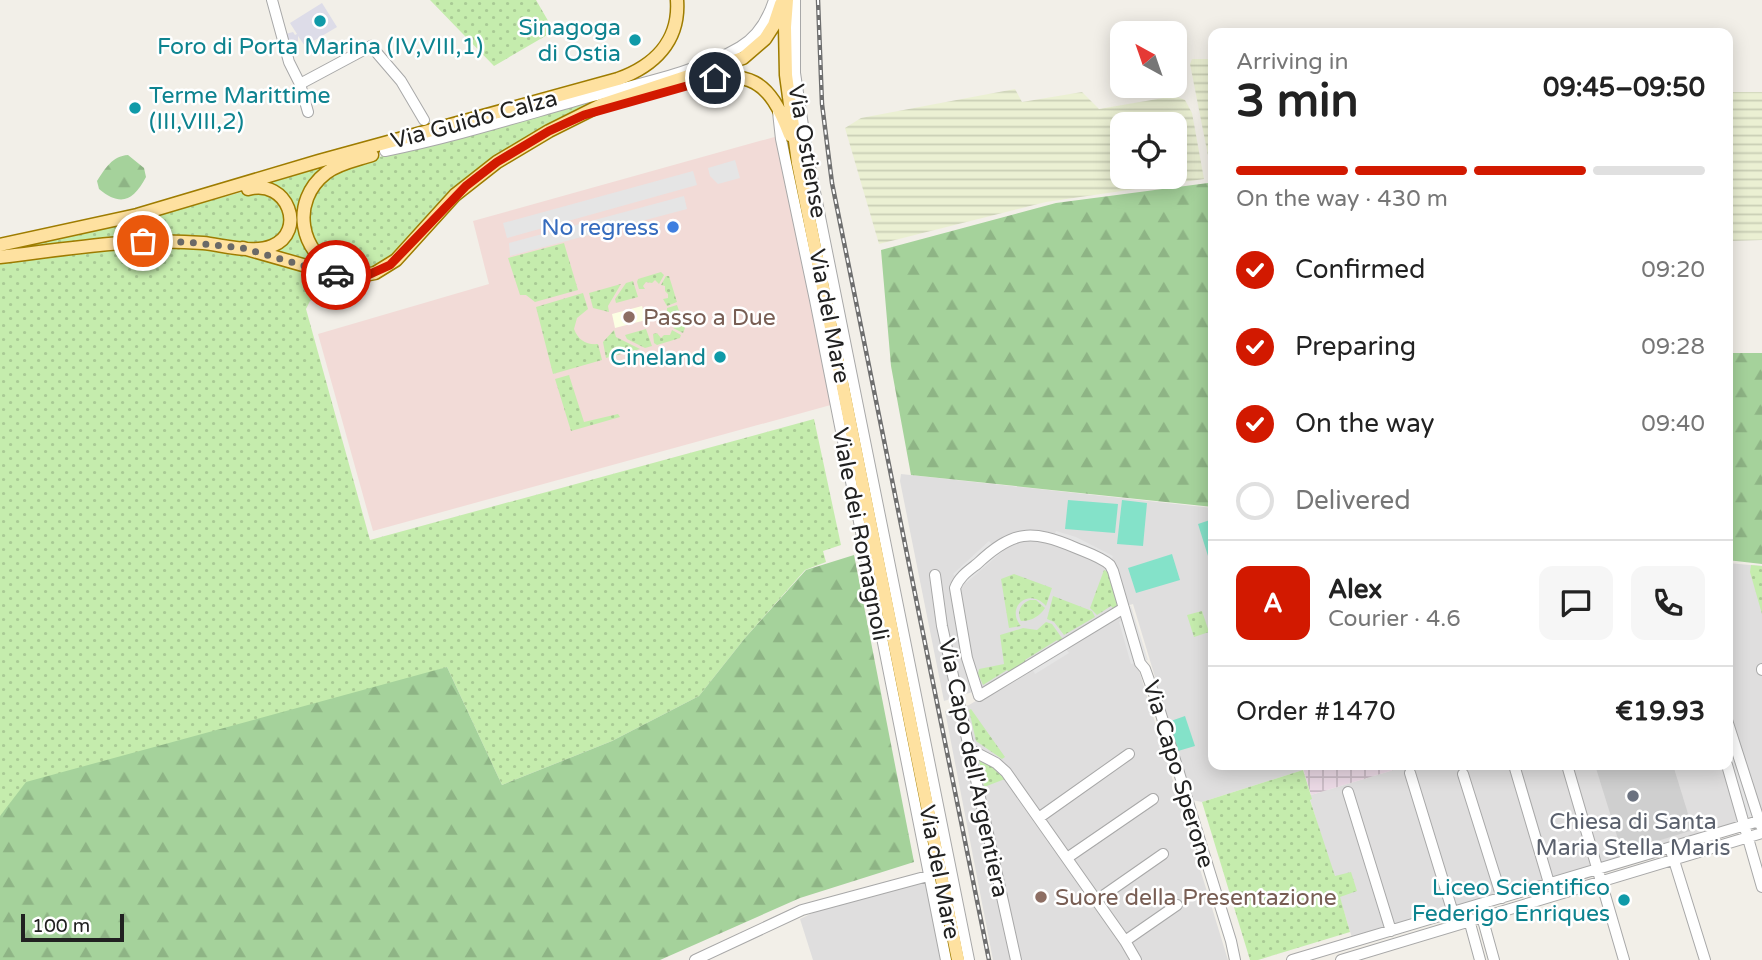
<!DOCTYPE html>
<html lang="en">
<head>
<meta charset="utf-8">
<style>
	:root { --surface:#fff; --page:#f6f6f6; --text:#222; --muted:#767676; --line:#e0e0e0; --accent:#d21900 }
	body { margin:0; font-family:"Varela Round",sans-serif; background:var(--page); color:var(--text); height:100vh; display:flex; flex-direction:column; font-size:26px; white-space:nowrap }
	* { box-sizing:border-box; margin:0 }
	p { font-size:23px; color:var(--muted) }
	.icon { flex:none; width:38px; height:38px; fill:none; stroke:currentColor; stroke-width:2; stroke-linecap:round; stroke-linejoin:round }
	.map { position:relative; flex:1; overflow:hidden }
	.panel { position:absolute; left:1208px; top:28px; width:525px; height:742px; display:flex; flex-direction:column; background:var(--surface); border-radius:14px; box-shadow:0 4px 18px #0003 }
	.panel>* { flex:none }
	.needle { width:46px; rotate:320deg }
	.fabs { position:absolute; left:1110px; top:21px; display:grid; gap:14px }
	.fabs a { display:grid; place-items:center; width:77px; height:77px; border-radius:14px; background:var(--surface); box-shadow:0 4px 18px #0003; font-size:35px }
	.scale { position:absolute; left:21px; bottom:18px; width:103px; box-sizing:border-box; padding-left:7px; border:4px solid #212121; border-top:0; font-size:19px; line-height:24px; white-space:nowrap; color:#212121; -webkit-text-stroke:5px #fff; paint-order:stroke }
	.pin { position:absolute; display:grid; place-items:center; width:60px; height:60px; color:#fff; margin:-30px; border:4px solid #fff; border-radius:50%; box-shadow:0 2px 7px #0007 }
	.courier { position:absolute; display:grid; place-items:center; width:70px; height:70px; margin:-35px; border:5px solid #d21900; border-radius:50%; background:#fff; color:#222; box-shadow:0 2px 9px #0007 }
	.head em { font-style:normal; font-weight:700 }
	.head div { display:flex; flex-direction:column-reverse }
	.head { display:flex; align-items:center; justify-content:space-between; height:119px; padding:0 28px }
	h1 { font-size:46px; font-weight:700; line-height:52px }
	.bar { display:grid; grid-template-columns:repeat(4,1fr); gap:10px 7px; align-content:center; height:84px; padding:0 28px }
	.bar i { height:9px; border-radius:5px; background:var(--line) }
	.bar .on { background:var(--accent) }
	.bar p { grid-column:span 4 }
	.line { display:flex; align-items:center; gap:18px; padding:0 28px; border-top:2px solid var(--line) }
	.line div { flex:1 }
	.round { display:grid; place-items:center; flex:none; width:74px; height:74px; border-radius:14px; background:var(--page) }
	ol { padding:0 28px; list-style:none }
	li { display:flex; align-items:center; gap:21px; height:77px }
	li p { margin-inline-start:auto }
	li .icon { padding:7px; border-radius:50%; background:var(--accent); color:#fff; stroke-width:4 }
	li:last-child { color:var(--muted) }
	li i { width:38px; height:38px; border:4px solid var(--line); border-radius:50% }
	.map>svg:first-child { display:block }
</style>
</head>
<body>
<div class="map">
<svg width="1762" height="960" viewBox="0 0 1762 960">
	<defs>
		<pattern id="industrial-grid" width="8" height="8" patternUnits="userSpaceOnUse" patternTransform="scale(1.75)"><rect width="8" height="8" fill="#ebd9e5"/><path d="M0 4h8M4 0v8" fill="none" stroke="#c9bac4"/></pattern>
		<pattern id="farmland-rules" width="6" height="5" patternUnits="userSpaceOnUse" patternTransform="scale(1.75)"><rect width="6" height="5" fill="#ebf0d3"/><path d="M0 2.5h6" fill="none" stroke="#c9ceb5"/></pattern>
		<pattern id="grass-dots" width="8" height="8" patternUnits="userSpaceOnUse" patternTransform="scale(1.75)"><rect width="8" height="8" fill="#c5ecad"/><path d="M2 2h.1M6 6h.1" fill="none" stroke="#a9ca95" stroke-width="1.8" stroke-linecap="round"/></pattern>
		<pattern id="forest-firs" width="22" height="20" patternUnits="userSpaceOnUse" patternTransform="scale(1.75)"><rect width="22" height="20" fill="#a5d29b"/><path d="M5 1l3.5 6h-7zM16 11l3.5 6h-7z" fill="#8eb485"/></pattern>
	</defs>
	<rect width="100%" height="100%" fill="#f2efe8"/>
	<!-- residential -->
	<path fill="#dfdede" d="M901,474L1213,508V765H1302L1303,770L1202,802L1192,800L1133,604L1119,608L982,689L944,701L900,481Z
		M1727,563L1762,566V817L1727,712Z
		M1122,615L1228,960H993L945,711L969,705Z
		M1410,765H1725L1742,823L1352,938L1310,799L1311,795Z
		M935,879L952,960H813L800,919L821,909Z"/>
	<!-- commercial -->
	<path fill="#f2dbd7" d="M803,129L856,398L373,531L318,334L489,284L473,221Z"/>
	<!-- industrial -->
	<path fill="url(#industrial-grid)" d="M1302,765H1410L1311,795Z"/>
	<!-- education -->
	<path fill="#fcffe3" d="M642,306L646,320L615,328L612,314Z"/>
	<!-- religious -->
	<path fill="#cfcfcf" d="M1595,765H1673L1693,830L1622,852Z"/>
	<!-- farmland -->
	<path fill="url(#farmland-rules)" fill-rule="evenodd" d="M1192,59H1213V181L1190,64Z
		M1015,89L1022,102L1082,92L1099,109L1175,96L1185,100L1192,113L1204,179L1046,202L879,244L845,128L861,118ZM1174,124V177H1122V124Z
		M1727,92H1762V240L1727,241Z"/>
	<!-- grass -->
	<path fill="url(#grass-dots)" d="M430,0H536L554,31L494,66Z
		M665,79C593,105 527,128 467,178C437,202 409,251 375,265C332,284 288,228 314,190C321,181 334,173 343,167Z
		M334,163L300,214L328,267L269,250L286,238L283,192L263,182Z
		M257,188L279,195L287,223L275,241L261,244L154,234L8,250L157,215Z
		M564,243L578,290L535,302L526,295H520L508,258Z
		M187,245L272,259L295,265L331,288L310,301L306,309L370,540L814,419L841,545L823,551L826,562L805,570L745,638L699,696L612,741L502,785L447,667L0,816V261L74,252Z
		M661,272L664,275L659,284L655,280L652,283L646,282L643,286L645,289H639L637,282L638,279Z
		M666,276H669L677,302L667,306L663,299L668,298V294L665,291V286L661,285Z
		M633,281L638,297L616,303L615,299L626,283Z
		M621,284L608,306L609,312L593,308L589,293Z
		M583,293L588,309L577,318L574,329C578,340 586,345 598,344L602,360L553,374L536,307Z
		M677,305L685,328L683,333L673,328L677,325L673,320L674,314H667V308Z
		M646,329L652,346L645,348L627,339L625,335Z
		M614,330L616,337L640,349L606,358L603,342Z
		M672,330L681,335L680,338L657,345L654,343L653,334L657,333L661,338L664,335H670Z
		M569,375L584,422L618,414L620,417L571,431L555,379Z
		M1751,565L1762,566V614L1750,572Z
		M1104,570L1111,573L1118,596L1119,608L1115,611L1111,606L1097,615L1090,608Z
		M1014,574L1052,588L1046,606C1029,587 1005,607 1021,626L1009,628L1001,579Z
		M1053,596L1092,611L1095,617L1064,635L1054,622L1047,619Z
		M1030,600H1036L1045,608C1040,616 1030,622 1021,621C1016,612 1021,603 1030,600Z
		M1202,611L1209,632L1194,637L1187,615Z
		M1046,622L1052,624L1064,641L1060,644L1057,640L1025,660L1027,665L1011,674L1007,670L983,685L978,674L979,669L1004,664L1000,635L1023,628L1037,630Z
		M971,709L1005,757L1002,759L976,741L969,710Z
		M979,759L984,760L1005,779L984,787Z
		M1303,770L1312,799L1310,800L1335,876L1351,872L1357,891L1340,897L1350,932L1258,960H1250L1202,802Z"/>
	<!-- forest -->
	<path fill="url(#forest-firs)" d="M128,155L144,168L146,177C133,201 121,207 99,189L97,181C105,169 112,156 128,155Z
		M1208,183L1213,185V507L911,475L891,366L881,250L1056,203Z
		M1727,353H1762V564L1727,560Z
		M854,555L914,862L800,898L660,960H0V816L26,782L447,667L502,785L612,741L699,696L745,638L806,570Z"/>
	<!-- pitch -->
	<path fill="#84e2c9" d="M1068,500L1118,504L1115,533L1065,529Z
		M1122,500L1147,503L1143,546L1117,544Z
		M1213,519V554L1208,556L1198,524Z
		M1172,554L1180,580L1136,593L1128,568Z
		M1185,716L1195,746L1178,751L1168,722Z"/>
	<!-- parking -->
	<path fill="#e5e5e5" d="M735,160L740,178L718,184L710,176L708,168Z
		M693,171L697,185L507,238L503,223Z
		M684,196L687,209L510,256L509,243Z
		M1056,531L1076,537L1113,556L1111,560L1074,541L1054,536Z
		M989,541L994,547L997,545L1003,551L966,583L962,578L959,580L953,574Z
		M1131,606L1148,660L1131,664L1119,622L1126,619L1124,609Z
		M1066,649L1069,653L1035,674L1033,670Z
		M1727,736L1752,816L1747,818L1727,754Z"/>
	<!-- plaza -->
	<path fill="#dddce8" d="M322,3L337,27L305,46L298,36V41L287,49L282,35L293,32L295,35L297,34L290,23Z"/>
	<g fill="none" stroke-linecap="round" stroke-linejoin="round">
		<!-- minor casing -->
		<g stroke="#a8a8a8" stroke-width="12">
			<path id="minor" d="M272,0L289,62L300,84L308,112
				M795,0V73L807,152L969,960
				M300,84L371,46L401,81L424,120
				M778,112L781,139L815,300L946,960
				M385,151C455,137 524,115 593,96C638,84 700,71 740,47C757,37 768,19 774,0
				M935,575L942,626L1016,960
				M1124,608L979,696L967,658L955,588C959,577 968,571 977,564C1013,530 1031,529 1076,548C1088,553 1101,557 1110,565L1113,571L1140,663L1145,669L1159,708L1231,941L1235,960
				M1762,669V670
				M1727,720L1761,826
				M969,749L996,763L1006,772L1125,941L1136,960
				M1514,765L1549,883
				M1567,765L1624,960
				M1727,765L1762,887
				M1410,773L1453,913
				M1463,774L1502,898
				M1348,792L1391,931
				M1040,817L1129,754
				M1672,854L1705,960
				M1067,858L1153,799
				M1097,900L1163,854
				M1481,913L1494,960
				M1468,916L1480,960
				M1125,941L1177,905
				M695,960L802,910L928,876
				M1292,960L1762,820
				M1341,960L1762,833"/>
		</g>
		<!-- major casing -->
		<g stroke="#9e7c00" stroke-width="15">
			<path id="major" d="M787,0L785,27L786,75L798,163L958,960
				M692,84C749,68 769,79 790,135
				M0,245L137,215L319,161L618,79C654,66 680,41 677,0
				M243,248L338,275L359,276L375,273L396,260L455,195L497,162L549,131L601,105L743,58L765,39L774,25L781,4
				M0,257C67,249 135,237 203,243C223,245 252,254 272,246C307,232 288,178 248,189
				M340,271C299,254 290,201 326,173C339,163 357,160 372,155"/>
		</g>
		<!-- minor -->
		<use href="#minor" stroke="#fff" stroke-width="10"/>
		<!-- major -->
		<use href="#major" stroke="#fee1a0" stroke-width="12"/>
		<!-- rail casing -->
		<g stroke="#6f6f6f" stroke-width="4.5">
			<path id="rail" d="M818,0L822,104L832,183L989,960"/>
		</g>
		<!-- rail -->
		<use href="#rail" stroke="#fff" stroke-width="2" stroke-dasharray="5" stroke-linecap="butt"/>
	</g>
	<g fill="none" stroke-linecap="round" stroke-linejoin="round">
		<!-- done -->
		<path stroke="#6a6967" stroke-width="7" stroke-dasharray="0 12.6" d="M143,241L185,242L243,248L336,275"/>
		<!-- route -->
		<path stroke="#d21900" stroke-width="9" d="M336,275H368L390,265L466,186L497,162L549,131L584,115L715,78"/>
	</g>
	<!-- markers -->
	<g fill="#0f9aa8" stroke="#fff" stroke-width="2.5">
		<circle cx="320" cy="21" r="7"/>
		<circle cx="635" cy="40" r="7"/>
		<circle cx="135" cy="108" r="7"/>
		<circle cx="720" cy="357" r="7"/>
		<circle cx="1624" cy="900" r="7"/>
	</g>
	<circle fill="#3f7fe0" stroke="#fff" stroke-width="2.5" cx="673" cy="227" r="7"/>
	<g fill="#8d6e63" stroke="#fff" stroke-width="2.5">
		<circle cx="629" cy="317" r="7"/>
		<circle cx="1041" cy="897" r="7"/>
	</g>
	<circle fill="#6b7280" stroke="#fff" stroke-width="2.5" cx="1633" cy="796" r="7"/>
	<g text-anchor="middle" stroke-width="5" stroke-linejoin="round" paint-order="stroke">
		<!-- culture labels -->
		<g font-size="23" fill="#0d838f" stroke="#fff" text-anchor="end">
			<text x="621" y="35">Sinagoga<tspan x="621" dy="26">di Ostia</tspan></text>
			<text x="320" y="54" text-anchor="middle">Foro di Porta Marina (IV,VIII,1)</text>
			<text x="149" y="103" text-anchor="start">Terme Marittime<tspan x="149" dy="26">(III,VIII,2)</tspan></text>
			<text x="706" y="365">Cineland</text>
			<text x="1610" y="895">Liceo Scientifico<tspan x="1610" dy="26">Federigo Enriques</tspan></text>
		</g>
		<!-- street labels -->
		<g font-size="23" fill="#212121" stroke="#fff">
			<text transform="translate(474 119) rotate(-15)" y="8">Via Guido Calza</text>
			<text transform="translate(808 151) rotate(80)" y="8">Via Ostiense</text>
			<text transform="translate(830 316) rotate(79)" y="8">Via del Mare</text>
			<text transform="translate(861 534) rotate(79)" y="8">Viale dei Romagnoli</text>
			<text transform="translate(974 768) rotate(78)" y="8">Via Capo dell'Argentiera</text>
			<text transform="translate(1179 774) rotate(73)" y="8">Via Capo Sperone</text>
			<text transform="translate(940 872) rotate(79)" y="8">Via del Mare</text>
		</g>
		<!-- shop labels -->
		<g font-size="23" fill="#366cbe" stroke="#fff" text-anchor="end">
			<text x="659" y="235">No regress</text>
		</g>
		<!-- education labels -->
		<g font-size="23" fill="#785e54" stroke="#fff" text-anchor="start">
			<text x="643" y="325">Passo a Due</text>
			<text x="1055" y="905">Suore della Presentazione</text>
		</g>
		<!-- worship labels -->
		<g font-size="23" fill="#5b616d" stroke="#fff">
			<text x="1633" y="829">Chiesa di Santa<tspan x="1633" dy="26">Maria Stella Maris</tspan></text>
		</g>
	</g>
</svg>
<div class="fabs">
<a><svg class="needle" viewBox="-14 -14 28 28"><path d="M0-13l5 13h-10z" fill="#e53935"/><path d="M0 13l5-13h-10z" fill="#767676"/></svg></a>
<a><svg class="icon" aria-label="locate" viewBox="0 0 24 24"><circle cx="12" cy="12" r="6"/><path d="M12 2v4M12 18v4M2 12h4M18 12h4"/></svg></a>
</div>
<div class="scale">100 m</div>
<div class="pin" style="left:143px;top:241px;background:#ea580c"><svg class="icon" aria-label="bag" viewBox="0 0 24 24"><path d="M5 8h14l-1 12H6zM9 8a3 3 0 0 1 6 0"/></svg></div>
<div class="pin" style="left:715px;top:78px;background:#1f2937"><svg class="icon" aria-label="home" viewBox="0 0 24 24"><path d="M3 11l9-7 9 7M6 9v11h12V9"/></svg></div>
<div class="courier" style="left:336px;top:275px"><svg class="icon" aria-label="car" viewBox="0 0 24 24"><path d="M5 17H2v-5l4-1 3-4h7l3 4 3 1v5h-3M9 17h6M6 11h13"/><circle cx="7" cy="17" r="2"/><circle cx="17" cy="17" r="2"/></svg></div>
<section class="panel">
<div class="head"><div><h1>3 min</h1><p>Arriving in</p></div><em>09:45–09:50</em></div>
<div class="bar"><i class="on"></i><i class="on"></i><i class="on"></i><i></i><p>On the way · 430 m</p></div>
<ol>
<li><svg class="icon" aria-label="check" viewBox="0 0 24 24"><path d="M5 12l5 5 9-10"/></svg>Confirmed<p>09:20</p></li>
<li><svg class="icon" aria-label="check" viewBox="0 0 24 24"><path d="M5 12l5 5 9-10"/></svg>Preparing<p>09:28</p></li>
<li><svg class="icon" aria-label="check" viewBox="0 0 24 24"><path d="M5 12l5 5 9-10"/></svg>On the way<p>09:40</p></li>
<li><i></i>Delivered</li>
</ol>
<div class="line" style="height:126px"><b class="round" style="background:var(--accent);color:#fff">A</b><div><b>Alex</b><p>Courier · 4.6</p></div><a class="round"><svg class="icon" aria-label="chat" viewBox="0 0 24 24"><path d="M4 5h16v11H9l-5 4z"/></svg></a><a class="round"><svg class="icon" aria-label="phone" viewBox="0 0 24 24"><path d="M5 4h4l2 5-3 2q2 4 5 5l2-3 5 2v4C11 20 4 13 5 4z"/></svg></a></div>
<div class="line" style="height:91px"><div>Order #1470</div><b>€19.93</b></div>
</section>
</div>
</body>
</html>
